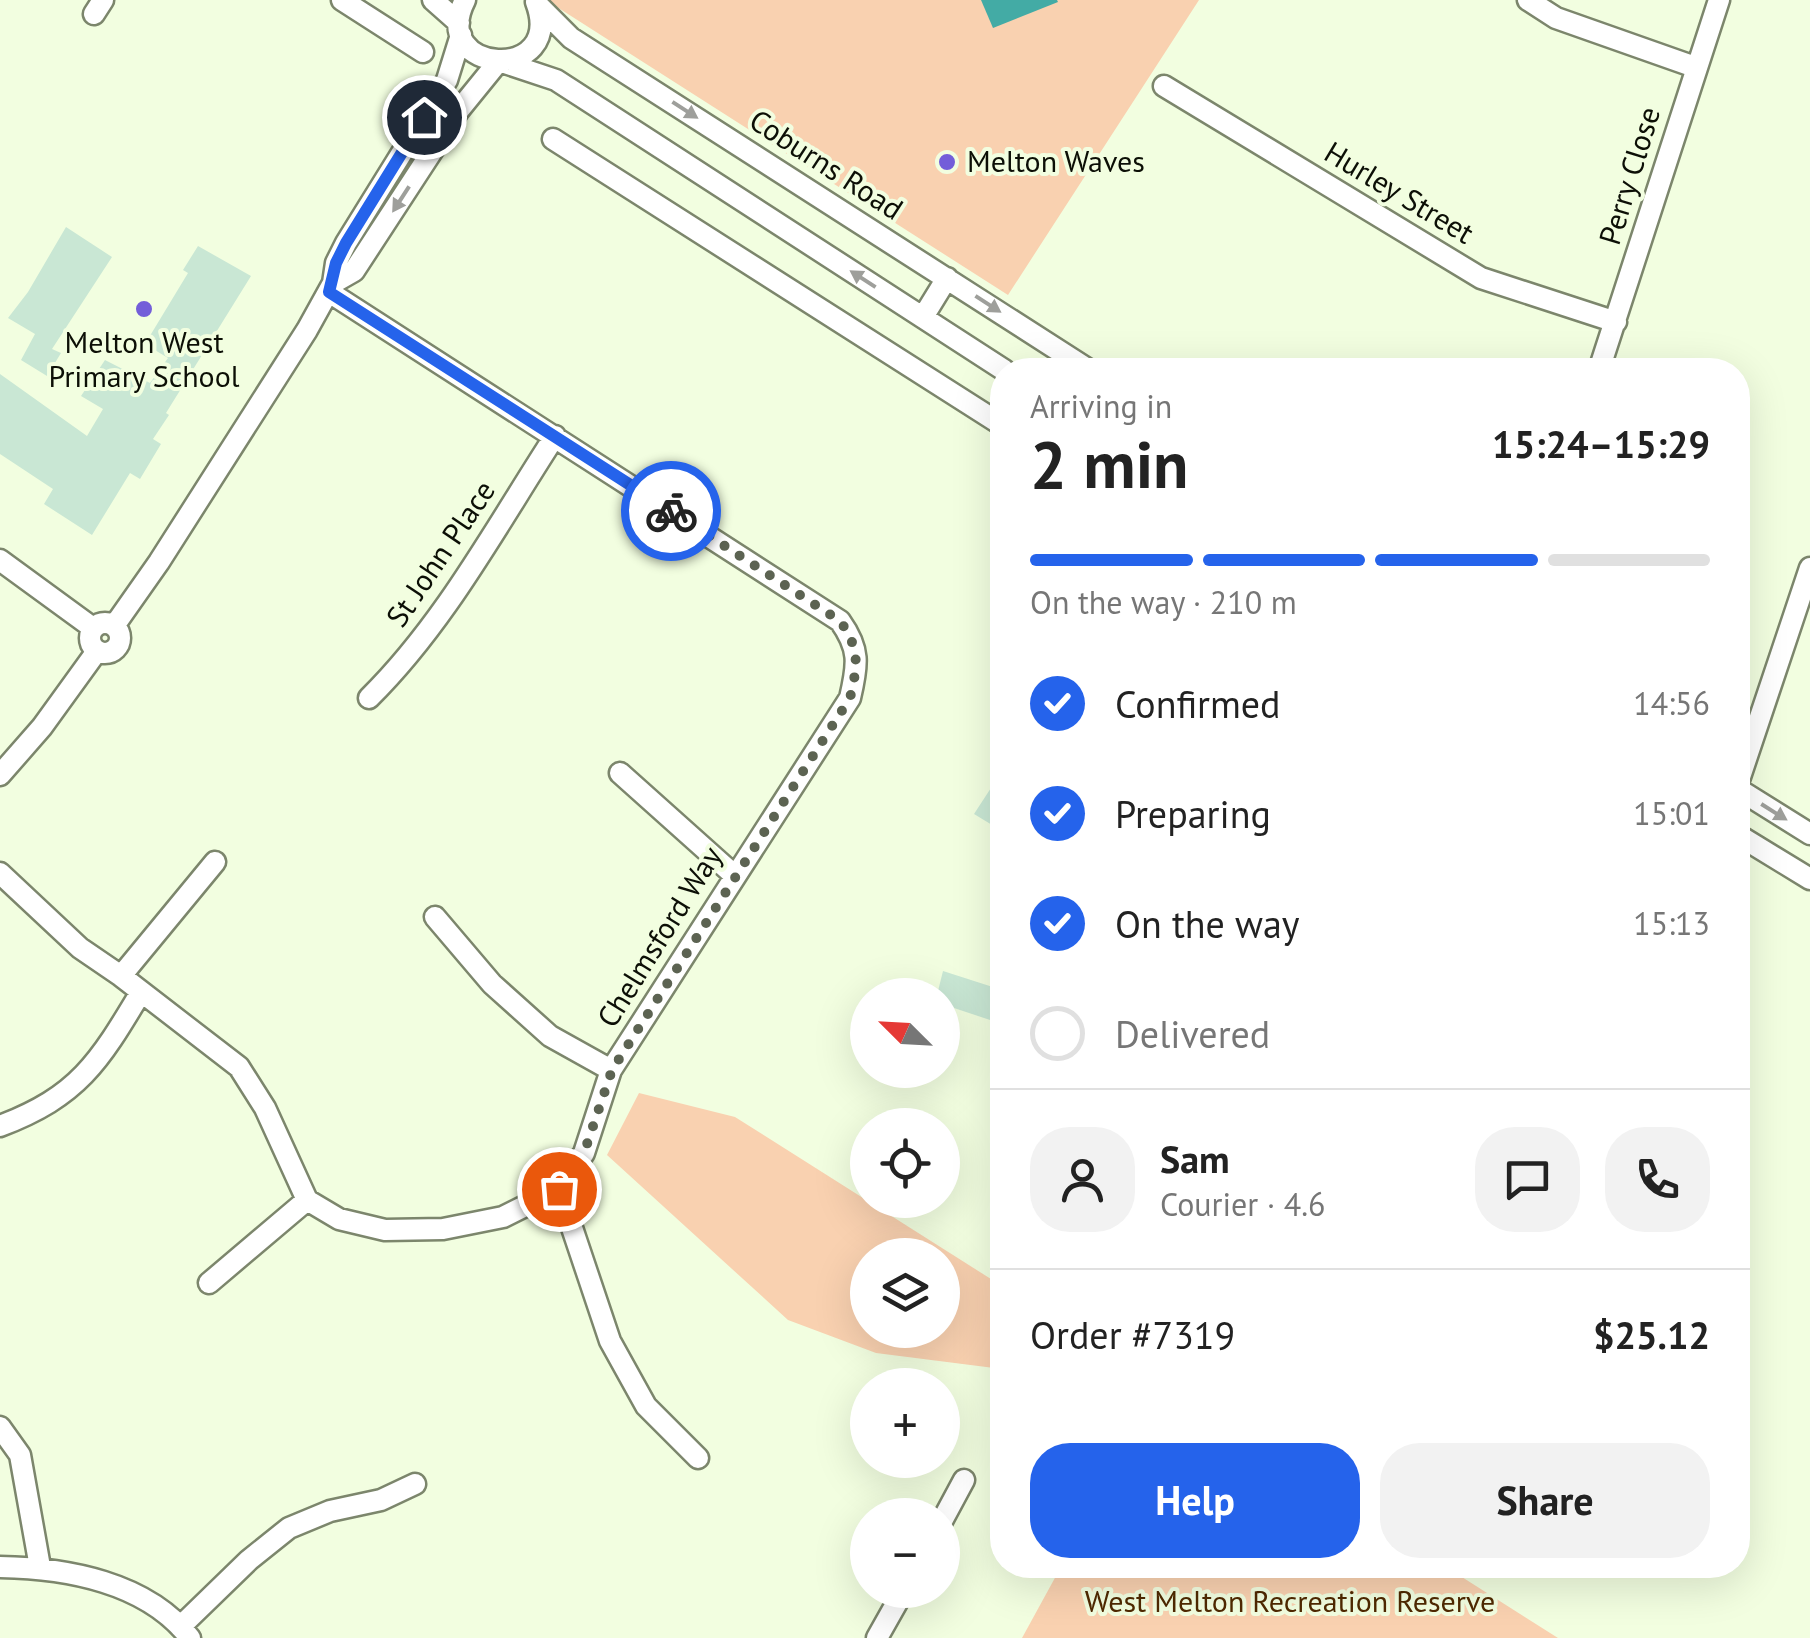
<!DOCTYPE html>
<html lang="en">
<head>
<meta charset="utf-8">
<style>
	:root { --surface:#fff; --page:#f2f2f2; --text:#222; --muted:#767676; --line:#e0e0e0; --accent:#2563eb }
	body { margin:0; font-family:"PT Sans",sans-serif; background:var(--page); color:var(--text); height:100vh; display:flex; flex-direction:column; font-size:38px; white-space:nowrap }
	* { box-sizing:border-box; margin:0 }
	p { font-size:32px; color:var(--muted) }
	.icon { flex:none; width:55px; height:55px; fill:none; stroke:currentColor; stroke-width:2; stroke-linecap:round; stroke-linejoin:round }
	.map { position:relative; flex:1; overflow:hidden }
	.side { position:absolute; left:990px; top:358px; width:760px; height:1220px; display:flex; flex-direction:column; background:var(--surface); border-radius:40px; box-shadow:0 10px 40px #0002 }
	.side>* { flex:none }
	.needle { width:65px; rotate:294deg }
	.buttons { position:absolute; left:850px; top:978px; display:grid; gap:20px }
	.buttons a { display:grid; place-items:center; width:110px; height:110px; border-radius:50%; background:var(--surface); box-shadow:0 10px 40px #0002; font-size:50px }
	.pin { position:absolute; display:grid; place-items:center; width:85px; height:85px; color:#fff; margin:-42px; border:5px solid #fff; border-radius:50%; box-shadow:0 2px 10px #0007 }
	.courier { position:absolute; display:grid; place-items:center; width:100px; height:100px; margin:-50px; border:8px solid #2563eb; border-radius:50%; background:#fff; color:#222; box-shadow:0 2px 12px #0007 }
	.summary em { font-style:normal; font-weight:600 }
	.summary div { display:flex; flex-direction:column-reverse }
	.summary { display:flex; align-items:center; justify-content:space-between; height:170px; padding:0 40px }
	h1 { font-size:65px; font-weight:600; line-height:75px }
	.bar { display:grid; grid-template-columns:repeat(4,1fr); gap:15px 10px; align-content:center; height:120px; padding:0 40px }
	.bar i { height:12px; border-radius:8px; background:var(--line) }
	.bar .current { background:var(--accent) }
	.bar p { grid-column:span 4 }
	.line { display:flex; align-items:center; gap:25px; padding:0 40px; border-top:2px solid var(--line) }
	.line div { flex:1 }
	.round { display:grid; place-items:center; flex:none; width:105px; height:105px; border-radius:40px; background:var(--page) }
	ol { padding:0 40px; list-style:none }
	li { display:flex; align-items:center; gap:30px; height:110px }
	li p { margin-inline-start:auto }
	li .icon { padding:10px; border-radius:50%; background:var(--accent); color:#fff; stroke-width:4 }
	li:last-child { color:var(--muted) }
	li i { width:55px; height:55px; border:5px solid var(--line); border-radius:50% }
	.action { display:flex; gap:20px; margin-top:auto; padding:20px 40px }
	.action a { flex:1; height:115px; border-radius:40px; background:var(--accent); color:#fff; font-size:40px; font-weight:600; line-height:115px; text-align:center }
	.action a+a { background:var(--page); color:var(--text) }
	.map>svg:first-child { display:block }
</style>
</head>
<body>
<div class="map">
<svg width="1810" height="1638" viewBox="0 0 1810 1638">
	<rect width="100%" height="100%" fill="#f2fee0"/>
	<!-- green -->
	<path fill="#f9d1b0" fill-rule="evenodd" d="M546,0H1199L1008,295Z
		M639,1093L735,1117L1002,1286V1369L876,1353L788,1320L607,1155ZM868,1255H942V1330H868Z
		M1062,1565H1443L1558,1638H1022Z"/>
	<!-- water -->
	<path fill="#43aba5" d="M981,0H1057L1058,2L993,28Z"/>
	<!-- building -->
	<path fill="#c9e7d4" d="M66,227L112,257L52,349L61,353L47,376L21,360L35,334L8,318L28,292Z
		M198,246L251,276L166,413L169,415L153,439L161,444L140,479L130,473L92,535L44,504L53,489L0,454V374L87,436L103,409L81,396L105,360L150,383L168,358L145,344L188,273L183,270Z
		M1002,771V831L974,814Z
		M943,971L999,989L998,992L1002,994V1024L942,1004V995H937Z"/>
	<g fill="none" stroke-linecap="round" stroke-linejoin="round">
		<!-- minor casing -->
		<g stroke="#7c866c" stroke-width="25">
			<path id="minor" d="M342,0L423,52
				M433,0L459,23
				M465,0C427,75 567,84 536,2
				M1528,0L1556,18L1695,67
				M537,4L571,38L1089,370
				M94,14L103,0
				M502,62L556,80L1004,370
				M1164,86L1481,278L1616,322
				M553,139L1002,425
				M333,283L354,271L459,110L498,62
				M923,317L947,278
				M1599,370L1719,0
				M0,560L93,628
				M90 638a15 15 0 1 1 30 0a15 15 0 1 1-30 0Z
				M114,626L159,562L307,330L333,283L336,263L346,243L447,80L461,35
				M369,698C445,623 497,525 555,436
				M620,773L734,875
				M0,775L42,727L97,651
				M1738,783L1810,568
				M1738,789L1810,834
				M1738,835L1810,879
				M0,873L80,948L121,976L239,1067L265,1108L307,1200L339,1219L385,1230L443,1229L503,1217L559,1189L584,1153L611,1070L850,698C858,664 860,649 840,621L329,292
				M435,917L492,984L550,1036L611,1070
				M121,976L215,862
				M0,1126C79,1096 99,1062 141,992
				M559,1189L610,1341L646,1406L698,1458
				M209,1283L307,1200
				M0,1427L20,1455L40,1567
				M942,1521L964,1480
				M0,1567C66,1568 147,1582 190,1638
				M181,1626L249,1560L289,1528L330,1511L381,1500L415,1484
				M877,1638L904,1590"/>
		</g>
		<!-- minor -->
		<use href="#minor" stroke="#fff" stroke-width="20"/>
	</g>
	<!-- one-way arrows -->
	<defs><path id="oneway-solid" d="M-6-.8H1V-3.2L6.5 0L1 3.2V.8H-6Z" transform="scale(2.5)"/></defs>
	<g fill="#9e9f9b">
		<use href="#oneway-solid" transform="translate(685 110) rotate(33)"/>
		<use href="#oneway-solid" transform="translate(401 199) rotate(123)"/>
		<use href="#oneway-solid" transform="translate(863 279) rotate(-147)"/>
		<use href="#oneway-solid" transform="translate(988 304) rotate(33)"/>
		<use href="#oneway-solid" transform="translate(1774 812) rotate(32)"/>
	</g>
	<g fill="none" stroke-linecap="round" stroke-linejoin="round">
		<!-- done -->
		<path stroke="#5c6352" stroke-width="10" stroke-dasharray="0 18" d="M559,1189L584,1153L612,1070L850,698C858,664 860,649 840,621L671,511"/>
		<!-- route -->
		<path stroke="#2563eb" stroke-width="12" d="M424,117L346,243L336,263L329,292L671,511"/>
	</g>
	<!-- markers -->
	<g fill="#735ed9" stroke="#f2fee0" stroke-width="4">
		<circle cx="947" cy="162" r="10"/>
		<circle cx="144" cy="309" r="10"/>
	</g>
	<g text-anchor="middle" stroke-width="8" stroke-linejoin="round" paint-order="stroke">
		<!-- poi labels -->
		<g font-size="30" fill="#0c0f06" stroke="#f2fee0" text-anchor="start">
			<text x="967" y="172">Melton Waves</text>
			<text x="144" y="353" text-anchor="middle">Melton West<tspan x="144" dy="34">Primary School</tspan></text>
		</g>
		<!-- street labels -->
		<g font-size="30" fill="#0c0f06" stroke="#f2fee0">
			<text transform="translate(826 165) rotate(33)" y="10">Coburns Road</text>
			<text transform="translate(1630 176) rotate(-73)" y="10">Perry Close</text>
			<text transform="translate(1399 193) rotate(31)" y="10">Hurley Street</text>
			<text transform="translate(441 554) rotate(-56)" y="10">St John Place</text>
			<text transform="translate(660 937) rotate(-58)" y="10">Chelmsford Way</text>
		</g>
		<!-- park labels -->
		<g font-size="30" fill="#4f2901" stroke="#f2fee0">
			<text x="1290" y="1612">West Melton Recreation Reserve</text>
		</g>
	</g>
</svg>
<div class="buttons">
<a><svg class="needle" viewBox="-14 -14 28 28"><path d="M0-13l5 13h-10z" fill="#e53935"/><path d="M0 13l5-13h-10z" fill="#767676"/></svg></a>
<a><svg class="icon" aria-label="locate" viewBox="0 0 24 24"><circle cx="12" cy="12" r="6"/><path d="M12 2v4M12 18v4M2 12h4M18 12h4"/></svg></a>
<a><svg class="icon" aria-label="layers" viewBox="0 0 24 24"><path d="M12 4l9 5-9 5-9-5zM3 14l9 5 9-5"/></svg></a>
<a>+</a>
<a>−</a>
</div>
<div class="pin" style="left:559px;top:1189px;background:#ea580c"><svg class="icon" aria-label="bag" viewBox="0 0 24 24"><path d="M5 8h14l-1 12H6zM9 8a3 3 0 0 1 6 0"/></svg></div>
<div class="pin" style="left:424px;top:117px;background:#1f2937"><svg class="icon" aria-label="home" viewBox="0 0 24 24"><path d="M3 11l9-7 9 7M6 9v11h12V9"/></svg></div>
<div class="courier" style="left:671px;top:511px"><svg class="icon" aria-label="bike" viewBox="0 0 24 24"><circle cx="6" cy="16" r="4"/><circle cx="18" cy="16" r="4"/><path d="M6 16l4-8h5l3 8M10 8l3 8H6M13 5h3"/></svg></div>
<section class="side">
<div class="summary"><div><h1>2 min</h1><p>Arriving in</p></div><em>15:24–15:29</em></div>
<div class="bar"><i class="current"></i><i class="current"></i><i class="current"></i><i></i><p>On the way · 210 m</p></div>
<ol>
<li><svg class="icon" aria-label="check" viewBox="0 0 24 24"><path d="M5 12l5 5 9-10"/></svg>Confirmed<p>14:56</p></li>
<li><svg class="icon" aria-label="check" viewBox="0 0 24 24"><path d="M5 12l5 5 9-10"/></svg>Preparing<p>15:01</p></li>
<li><svg class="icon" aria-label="check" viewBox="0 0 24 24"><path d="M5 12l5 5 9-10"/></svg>On the way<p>15:13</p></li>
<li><i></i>Delivered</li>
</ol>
<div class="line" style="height:180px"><a class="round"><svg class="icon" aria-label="person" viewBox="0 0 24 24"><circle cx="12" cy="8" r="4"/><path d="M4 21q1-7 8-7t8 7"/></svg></a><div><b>Sam</b><p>Courier · 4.6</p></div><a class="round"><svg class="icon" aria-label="chat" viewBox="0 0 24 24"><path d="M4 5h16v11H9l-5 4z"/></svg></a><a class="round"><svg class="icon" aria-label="phone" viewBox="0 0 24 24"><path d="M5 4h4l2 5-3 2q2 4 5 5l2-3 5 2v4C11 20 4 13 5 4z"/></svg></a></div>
<div class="line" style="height:130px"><div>Order #7319</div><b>$25.12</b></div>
<div class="action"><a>Help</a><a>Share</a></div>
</section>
</div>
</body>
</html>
